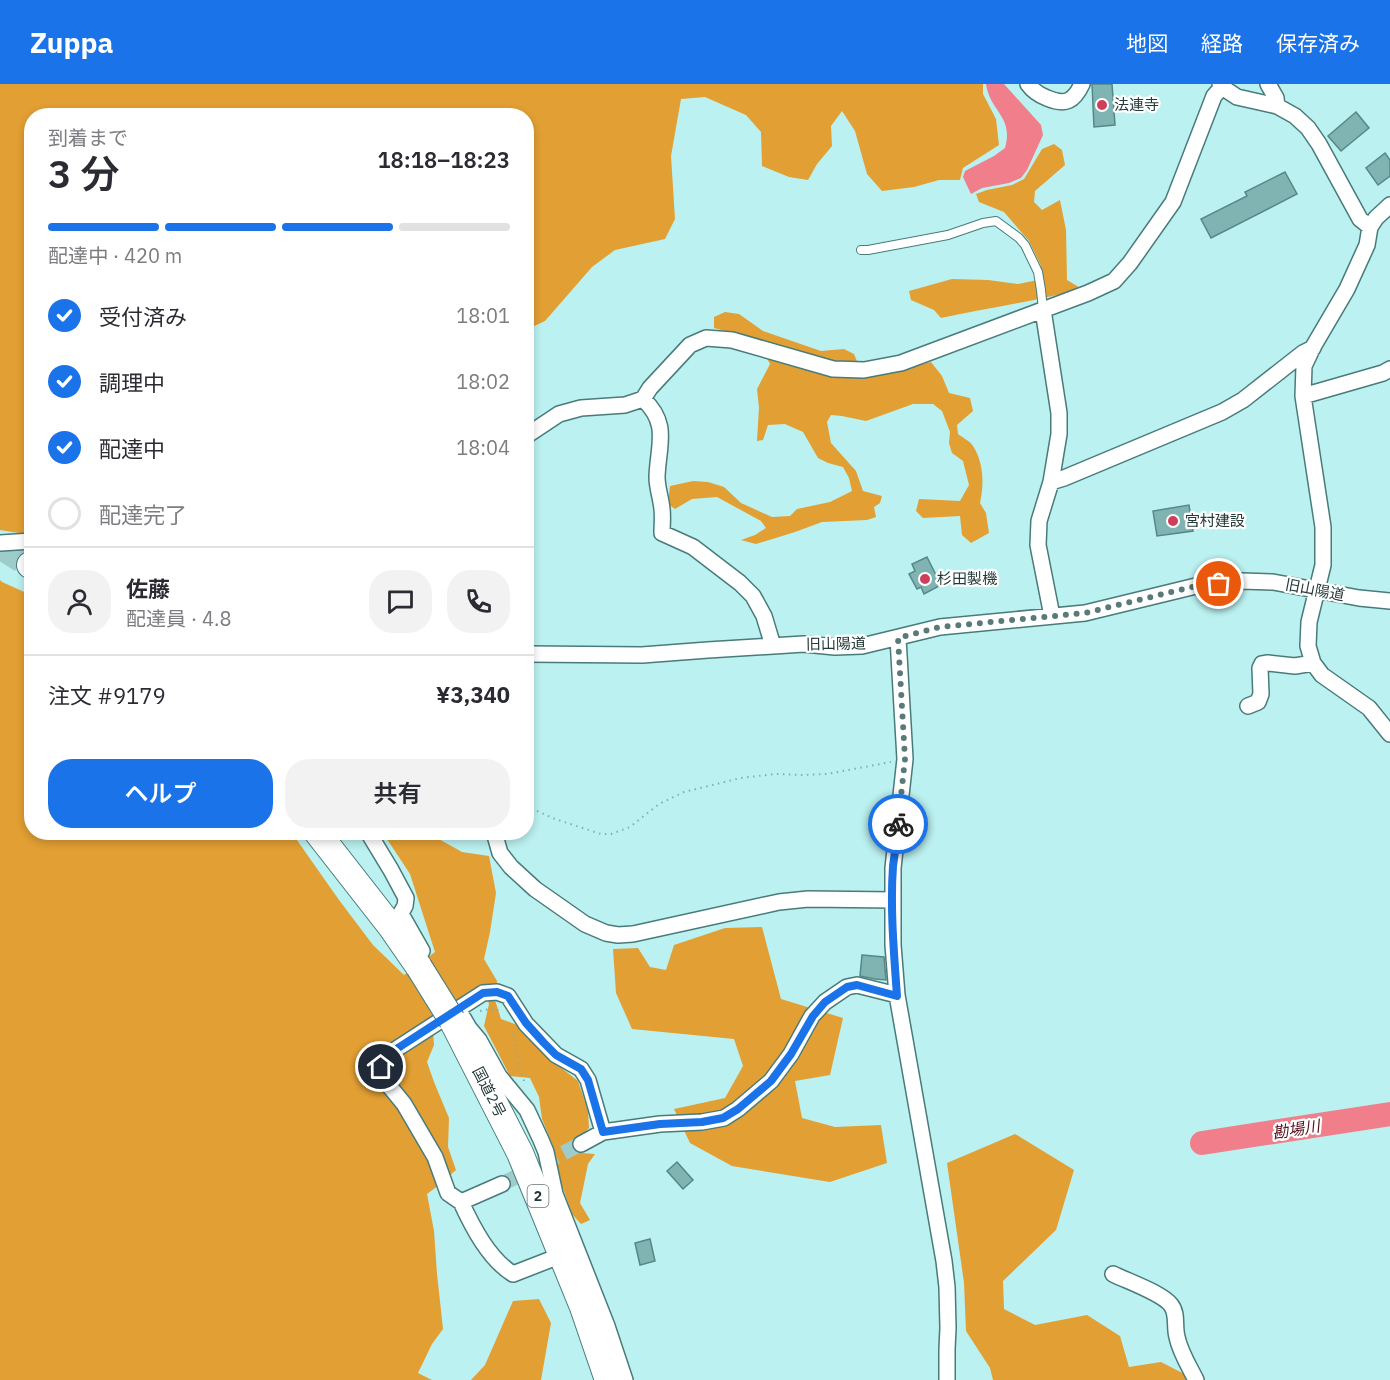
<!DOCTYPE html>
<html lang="ja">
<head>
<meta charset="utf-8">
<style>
	:root { --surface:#fff; --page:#f2f2f3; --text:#2b2b33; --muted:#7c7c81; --line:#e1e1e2; --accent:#1a73e8 }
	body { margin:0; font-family:"IBM Plex Sans","Noto Sans JP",sans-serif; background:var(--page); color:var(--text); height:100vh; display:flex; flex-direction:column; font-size:22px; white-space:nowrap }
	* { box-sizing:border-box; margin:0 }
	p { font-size:20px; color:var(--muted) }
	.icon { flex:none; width:33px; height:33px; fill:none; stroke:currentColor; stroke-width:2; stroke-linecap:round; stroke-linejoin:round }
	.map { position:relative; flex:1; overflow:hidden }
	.panel { position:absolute; left:24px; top:24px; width:510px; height:732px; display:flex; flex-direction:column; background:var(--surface); border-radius:24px; box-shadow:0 3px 9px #0003 }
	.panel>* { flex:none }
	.pin { position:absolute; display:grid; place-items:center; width:51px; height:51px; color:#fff; margin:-26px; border:3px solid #fff; border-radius:50%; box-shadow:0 2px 6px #0007 }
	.courier { position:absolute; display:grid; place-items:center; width:60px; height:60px; margin:-30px; border:4px solid #1a73e8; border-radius:50%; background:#fff; color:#222; box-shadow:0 2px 8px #0007 }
	.summary em { font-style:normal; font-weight:600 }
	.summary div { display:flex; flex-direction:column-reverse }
	.summary { display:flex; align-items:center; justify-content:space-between; height:102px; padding:0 24px }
	h1 { font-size:39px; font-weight:600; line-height:45px }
	.bar { display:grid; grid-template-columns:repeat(4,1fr); gap:9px 6px; align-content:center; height:72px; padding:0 24px }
	.bar i { height:8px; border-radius:4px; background:var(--line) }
	.bar .selected { background:var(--accent) }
	.bar p { grid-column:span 4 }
	.line { display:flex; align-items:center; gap:15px; padding:0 24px; border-top:2px solid var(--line) }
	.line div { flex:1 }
	.round { display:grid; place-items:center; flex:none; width:63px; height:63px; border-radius:24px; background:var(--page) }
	ol { padding:0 24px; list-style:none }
	li { display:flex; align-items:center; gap:18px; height:66px }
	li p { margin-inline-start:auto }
	li .icon { padding:6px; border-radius:50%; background:var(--accent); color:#fff; stroke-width:4 }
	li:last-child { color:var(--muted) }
	li i { width:33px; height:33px; border:3px solid var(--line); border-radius:50% }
	.primary-button { display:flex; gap:12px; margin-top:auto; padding:12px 24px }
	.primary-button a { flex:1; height:69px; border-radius:24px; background:var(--accent); color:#fff; font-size:24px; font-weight:600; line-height:69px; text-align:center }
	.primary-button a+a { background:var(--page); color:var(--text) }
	header { display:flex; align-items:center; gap:36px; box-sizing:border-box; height:84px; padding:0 30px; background:var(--accent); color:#fff }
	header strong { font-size:28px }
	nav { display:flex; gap:33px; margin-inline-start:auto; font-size:21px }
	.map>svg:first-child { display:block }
</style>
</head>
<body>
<header>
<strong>Zuppa</strong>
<nav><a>地図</a><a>経路</a><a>保存済み</a></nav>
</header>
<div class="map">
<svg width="1390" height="1296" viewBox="0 0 1390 1296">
	<rect width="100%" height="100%" fill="#bbf1f0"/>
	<!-- forest -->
	<path fill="#e29f34" d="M0,0H983V10L996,35L999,61L963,84L960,96H939L914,103L882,107L867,90L855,47L842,27L831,42L832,62L817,80L808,96L789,93L762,82L761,48L746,31L705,13L681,15L671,72L675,135L665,155L615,166L592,183L545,237L530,244H526V32H32L31,451L0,446Z
		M1054,60L1062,66L1065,81L1035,107L1034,118L1042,126L1060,116L1066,146L1067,196L1082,205C1035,217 988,224 941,234L934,226L911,216L909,207L952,195L988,196L1018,200L1038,196L1041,182L1029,157L1004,128L979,118L976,110L987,106L1012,101L1024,95L1042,65Z
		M725,228L739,230L763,247L821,267L844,265L854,270L863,292L885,289L931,278L942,292L949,309L970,314L973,327L957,341L958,350C963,354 970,357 973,362C984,379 984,401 980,419L986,429L989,449L971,459L962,451L960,432L923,434L916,427L919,415L960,417L969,401L963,377L952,369L949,359L950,348L942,327L933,320H913L866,337L842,332L831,331L827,338L831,359L856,387L863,407L882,412L880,419L874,423L876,433L867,436L822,438L795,448L756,460L741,456L755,451L766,444L761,437L717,413L692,415L675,425L668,420L670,402L693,397L708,398L724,403L741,419L772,433L790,432L797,425L830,418L852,407L849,394L843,383L828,379L818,374L803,348L785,340L768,341L763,356L757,357L759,324L757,305L770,280L757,256L714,244V233Z
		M0,496L2,498L31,511L32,748L292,749L339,816L373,861L404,891L435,868L410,790L383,749H428L462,768L489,772L496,809L490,848L484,875L497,897L495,916L501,935L520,942L534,954L546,972L578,997L588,1027L589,1044L577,1056L582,1069L595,1070L588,1080L580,1119L590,1136L581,1140L572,1130L559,1093L553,1062L542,1035L539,1013L530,994L510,992L484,942L489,920L485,907L465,912L432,932L434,961L427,978L434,998L449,1034L448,1063L456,1086L439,1101L427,1110L434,1147L437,1190L443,1245L432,1260L418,1289L432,1296H0Z
		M762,843L781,915L843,934L830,991L795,997L802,1034L835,1043L881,1041L887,1079L830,1098L732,1082L690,1059L674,1025L725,1014L743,982L734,955L632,945L616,909L613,865L638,864L650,883L666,886L674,861L725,844Z
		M1015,1050L1074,1086L1056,1146L1003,1197L1004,1225L1035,1241L1087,1231L1120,1252L1129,1283L1161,1278L1196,1296H993L990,1284L966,1247L964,1199L947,1079Z
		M539,1215L551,1239L541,1296H471L485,1281L513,1217Z"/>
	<!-- water -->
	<path fill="#f07e8b" d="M986,0H1004L1041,41L1043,51L1027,86L1021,94L1009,99L982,104L971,110L963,93L965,87L994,72L1005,64C1014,32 990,28 986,0Z"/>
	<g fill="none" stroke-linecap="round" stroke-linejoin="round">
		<!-- river -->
		<path stroke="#f07e8b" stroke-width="24" d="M1202,1059L1390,1030"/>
	</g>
	<!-- building -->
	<path fill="#80b4b3" stroke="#558887" stroke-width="1.5" d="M1092,0H1112L1115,41L1094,43Z
		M1356,28L1369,44L1341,67L1328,52Z
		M1385,69L1390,76V92L1378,101L1366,84Z
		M1285,88L1297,110L1211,154L1201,135L1247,112L1245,108Z
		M1189,421L1193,447L1157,452L1153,427Z
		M927,473L941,501L924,510L921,503L917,505L909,490L915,487L912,480Z
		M862,871L884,873L886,896L875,895L860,892Z
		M677,1078L693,1096L683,1105L667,1087Z
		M650,1155L655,1177L640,1181L635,1159Z"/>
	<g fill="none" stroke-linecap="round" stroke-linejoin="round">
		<!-- minor-tunnel -->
		<path stroke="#9dcccb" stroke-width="15" stroke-dasharray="15 8" stroke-linecap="butt" d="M502,1100L581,1060"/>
		<!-- trunk-tunnel -->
		<path stroke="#9dcccb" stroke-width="26" stroke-dasharray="26 13" stroke-linecap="butt" d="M0,462L30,481"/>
		<!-- service casing -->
		<g stroke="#487b7a" stroke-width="10">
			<path id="service" d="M861,166H868L948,151L983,139L996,137L1019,154L1025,161L1038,188L1041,206L1043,226"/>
		</g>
		<!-- minor casing -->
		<g stroke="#487b7a" stroke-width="18">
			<path id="minor" d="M1028,0C1033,7 1039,11 1047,14C1066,22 1074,17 1082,0
				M1220,0L1222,3L1237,13L1277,22L1295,32L1308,44L1319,60L1360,135L1370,143
				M1268,0L1276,14L1277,22
				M1390,121L1376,134L1370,143L1367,161L1347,205L1313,263L1304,282L1303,312L1323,443V481L1309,538L1308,562L1313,579L1322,591L1369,624L1390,650
				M1043,226L1059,329V350L1051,398L1039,437L1038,461L1052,532
				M1303,312L1383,289L1390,285
				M643,315C670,340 658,361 657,393C657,404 661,414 662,425C663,433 662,441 662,449L693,463L740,499L753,512L764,532L773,562
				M526,352L559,330L581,324L625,321L643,315L650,304L690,261L706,254L732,256L833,285L864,286L901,279L1088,209L1114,197L1130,179L1173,118L1214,12L1222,3
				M1051,398L1064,394L1222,328L1243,316L1303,269L1313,264
				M0,459L32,457
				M898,554L905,675L893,784V861L897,911L944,1177L947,1203L948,1244L947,1265V1296
				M526,570L642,571L708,566L804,560L835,563L862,562L940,543L1085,529L1196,502L1242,497L1273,498L1359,514L1390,517
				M1248,622L1258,618L1261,610L1260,584L1262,580L1268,579L1295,582L1313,579
				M368,748L391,786L406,814L405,822L392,844
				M494,748L500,769L511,783L535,805L585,840L606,849L618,851L633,850L779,818L808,815L893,816
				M401,830L422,867
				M462,932L469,944L479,956L499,992L527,1026L541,1056L546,1068L555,1110L607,1242L625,1296
				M581,1060L603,1048L660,1040L702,1038L724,1034L738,1025L771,997L791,970L812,932L825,918L847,903L857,901L897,911
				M502,1100L461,1118C473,1144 489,1175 513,1190L562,1171
				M461,1118L448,1109L435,1073L404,1020L386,998L381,983L384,973L483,909L497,908L508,912L526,940L556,971L581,985L588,996L603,1048
				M1113,1190C1127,1197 1162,1209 1171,1221C1178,1230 1174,1242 1177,1253C1180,1268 1189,1282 1196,1296"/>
		</g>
		<!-- trunk casing -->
		<g stroke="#487b7a" stroke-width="28">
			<path id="trunk" d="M30,481L32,482
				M317,748L392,844L419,883
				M452,936L520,1069L583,1223L608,1296"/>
		</g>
		<!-- path -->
		<path stroke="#84afae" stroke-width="2" stroke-dasharray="1.5 4.5" stroke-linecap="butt" d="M526,722L555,735L601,750H611L630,743L659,720L684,708L741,694L775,690L803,691L827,690L891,678
			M480,927L495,924L500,928
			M513,949L519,984L525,999"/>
		<!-- service -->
		<use href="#service" stroke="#fff" stroke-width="8"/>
		<!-- minor -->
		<use href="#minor" stroke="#fff" stroke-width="15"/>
		<!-- trunk -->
		<use href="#trunk" stroke="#fff" stroke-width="26"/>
		<!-- trunk-bridge casing -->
		<g stroke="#487b7a" stroke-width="28" stroke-linecap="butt">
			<path id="trunk-bridge" d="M419,883L452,936"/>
		</g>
		<!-- trunk-bridge -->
		<use href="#trunk-bridge" stroke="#fff" stroke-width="26"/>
	</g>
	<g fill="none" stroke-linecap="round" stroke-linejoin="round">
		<!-- done -->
		<path stroke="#597a79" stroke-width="6" stroke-dasharray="0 10.8" d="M898,740L905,675L898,554L940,543L1085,529L1196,502L1219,500"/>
		<!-- route -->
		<path stroke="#1a73e8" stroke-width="8" d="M381,983L384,973L483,909L497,908L508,912L526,939L544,959L556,971L581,985L588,996L603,1048L660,1040L702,1038L723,1034L738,1025L771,997L791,970L813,932L825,918L847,903L857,901L897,912C894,869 890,825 893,782C895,768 897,754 898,740"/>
	</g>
	<!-- markers -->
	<g fill="#cf3f59" stroke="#fff" stroke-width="2">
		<circle cx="1102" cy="21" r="6"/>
		<circle cx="1173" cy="437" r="6"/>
		<circle cx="925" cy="495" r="6"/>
	</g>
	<g text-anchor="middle" stroke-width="4.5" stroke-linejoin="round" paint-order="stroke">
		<!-- shield labels -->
		<rect fill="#fff" stroke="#667574" stroke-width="1.5" x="527.5" y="1101" width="21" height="22" rx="4.5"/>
		<g font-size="14" font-weight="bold" fill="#243a39">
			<text x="538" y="1117">2</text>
		</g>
		<!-- poi labels -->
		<g font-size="15" fill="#243a39" stroke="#fff" text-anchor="start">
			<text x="1114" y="26">法連寺</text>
			<text x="1185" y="442">宮村建設</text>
			<text x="937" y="500">杉田製機</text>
		</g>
		<!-- street labels -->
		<g font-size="15" fill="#243a39" stroke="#fff">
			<text transform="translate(1315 506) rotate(11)" y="5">旧山陽道</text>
			<text transform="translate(836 560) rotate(-1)" y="5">旧山陽道</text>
			<text transform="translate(489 1008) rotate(63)" y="5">国道2号</text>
		</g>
		<!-- water labels -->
		<g font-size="16" font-style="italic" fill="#591120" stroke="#fff">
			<text transform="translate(1296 1045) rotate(-9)" y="6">勘場川</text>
		</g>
	</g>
</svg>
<div class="pin" style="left:1219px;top:500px;background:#ea580c"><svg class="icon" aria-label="bag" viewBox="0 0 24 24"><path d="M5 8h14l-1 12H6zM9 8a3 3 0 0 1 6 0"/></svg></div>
<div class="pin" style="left:381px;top:983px;background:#1f2937"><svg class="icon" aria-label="home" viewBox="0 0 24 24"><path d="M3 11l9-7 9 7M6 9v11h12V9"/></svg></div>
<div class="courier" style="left:898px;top:740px"><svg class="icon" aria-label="bike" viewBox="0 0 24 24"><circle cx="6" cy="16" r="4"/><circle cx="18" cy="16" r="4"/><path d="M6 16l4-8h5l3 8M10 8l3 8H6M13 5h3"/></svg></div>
<section class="panel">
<div class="summary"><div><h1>3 分</h1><p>到着まで</p></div><em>18:18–18:23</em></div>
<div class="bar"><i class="selected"></i><i class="selected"></i><i class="selected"></i><i></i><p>配達中 · 420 m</p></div>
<ol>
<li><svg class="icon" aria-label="check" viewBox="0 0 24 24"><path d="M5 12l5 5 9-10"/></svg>受付済み<p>18:01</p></li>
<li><svg class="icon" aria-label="check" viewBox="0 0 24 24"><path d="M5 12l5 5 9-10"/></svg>調理中<p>18:02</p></li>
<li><svg class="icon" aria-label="check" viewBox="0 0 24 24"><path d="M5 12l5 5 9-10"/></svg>配達中<p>18:04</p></li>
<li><i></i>配達完了</li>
</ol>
<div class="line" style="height:108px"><a class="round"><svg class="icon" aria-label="person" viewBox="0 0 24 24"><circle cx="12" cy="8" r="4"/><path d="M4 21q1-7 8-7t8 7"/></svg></a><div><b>佐藤</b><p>配達員 · 4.8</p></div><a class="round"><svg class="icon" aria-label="chat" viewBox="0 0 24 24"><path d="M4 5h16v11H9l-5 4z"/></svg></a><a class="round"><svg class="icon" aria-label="phone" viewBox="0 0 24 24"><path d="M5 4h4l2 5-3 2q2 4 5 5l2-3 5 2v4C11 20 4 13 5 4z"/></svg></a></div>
<div class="line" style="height:78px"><div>注文 #9179</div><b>¥3,340</b></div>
<div class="primary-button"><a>ヘルプ</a><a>共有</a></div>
</section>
</div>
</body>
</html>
